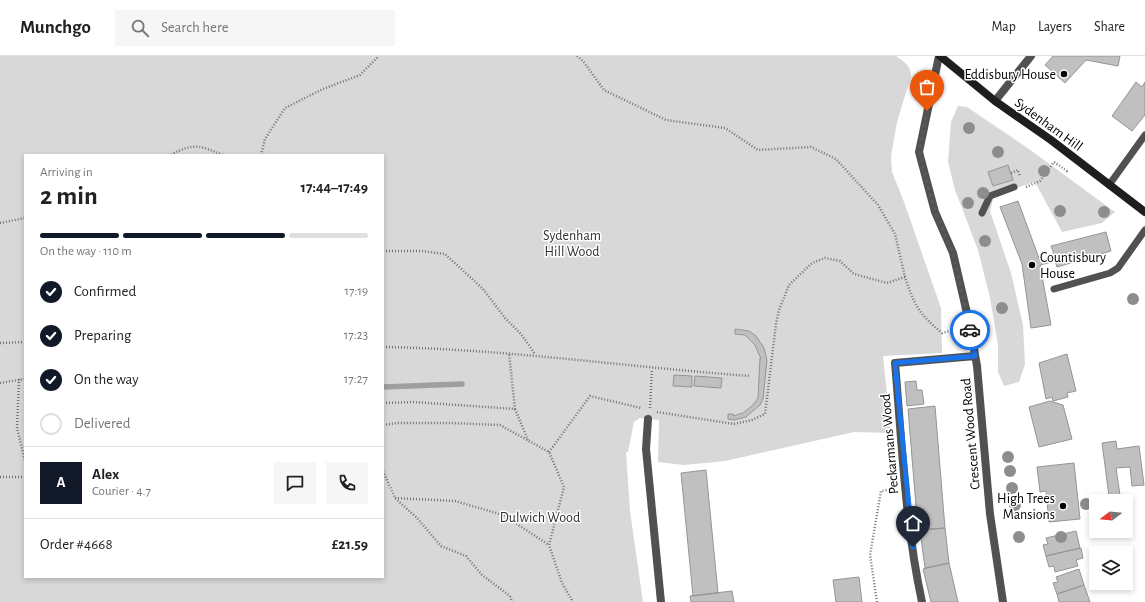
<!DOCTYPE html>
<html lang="en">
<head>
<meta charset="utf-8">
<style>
	:root { --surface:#fff; --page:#f6f6f6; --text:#222; --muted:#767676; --line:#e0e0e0; --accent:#111827 }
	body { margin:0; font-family:"Alegreya Sans",sans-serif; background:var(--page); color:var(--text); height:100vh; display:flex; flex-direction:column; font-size:15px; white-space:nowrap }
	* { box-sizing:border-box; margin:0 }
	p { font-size:13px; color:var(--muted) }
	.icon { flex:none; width:22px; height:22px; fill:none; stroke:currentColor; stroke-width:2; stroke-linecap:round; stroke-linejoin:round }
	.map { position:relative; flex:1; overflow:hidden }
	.sheet { position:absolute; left:24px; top:98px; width:360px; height:424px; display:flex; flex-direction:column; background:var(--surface); border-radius:0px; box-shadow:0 2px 6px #0003 }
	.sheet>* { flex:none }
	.needle { width:26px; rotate:254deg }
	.buttons { position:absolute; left:1089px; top:438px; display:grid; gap:8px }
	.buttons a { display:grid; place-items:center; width:44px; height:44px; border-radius:0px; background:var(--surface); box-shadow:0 2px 6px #0003; font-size:20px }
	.pin { position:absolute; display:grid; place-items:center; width:34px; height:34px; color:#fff; margin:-41px -17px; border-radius:50% 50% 50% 0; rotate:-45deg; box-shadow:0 0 4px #0007 }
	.pin .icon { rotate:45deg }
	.courier { position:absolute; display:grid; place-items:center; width:40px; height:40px; margin:-20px; border:3px solid #1a73e8; border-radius:50%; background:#fff; color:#222; box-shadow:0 1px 5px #0007 }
	.overview em { font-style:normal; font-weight:600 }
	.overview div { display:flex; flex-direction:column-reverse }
	.overview { display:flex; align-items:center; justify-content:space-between; height:68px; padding:0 16px }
	h1 { font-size:26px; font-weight:600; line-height:30px }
	.bar { display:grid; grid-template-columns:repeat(4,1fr); gap:6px 4px; align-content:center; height:48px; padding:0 16px }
	.bar i { height:5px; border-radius:3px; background:var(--line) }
	.bar .selected { background:var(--accent) }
	.bar p { grid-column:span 4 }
	.line { display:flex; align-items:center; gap:10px; padding:0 16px; border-top:1px solid var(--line) }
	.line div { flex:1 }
	.round { display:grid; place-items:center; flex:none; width:42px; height:42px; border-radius:0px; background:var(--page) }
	ol { padding:0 16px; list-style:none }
	li { display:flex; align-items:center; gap:12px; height:44px }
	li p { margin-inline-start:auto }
	li .icon { padding:4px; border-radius:50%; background:var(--accent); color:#fff; stroke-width:4 }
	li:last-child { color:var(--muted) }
	li i { width:22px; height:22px; border:2px solid var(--line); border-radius:50% }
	header { display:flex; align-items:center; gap:24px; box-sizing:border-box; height:56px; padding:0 20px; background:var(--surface); border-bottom:1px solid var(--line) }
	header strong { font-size:19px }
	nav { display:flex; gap:22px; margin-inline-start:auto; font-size:14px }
	.search { width:280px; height:36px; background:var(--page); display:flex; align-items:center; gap:10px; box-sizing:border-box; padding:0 14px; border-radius:0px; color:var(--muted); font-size:15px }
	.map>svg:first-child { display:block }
</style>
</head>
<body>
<header>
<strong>Munchgo</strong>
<div class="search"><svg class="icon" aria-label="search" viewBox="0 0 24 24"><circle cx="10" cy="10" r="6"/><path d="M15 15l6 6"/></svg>Search here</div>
<nav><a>Map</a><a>Layers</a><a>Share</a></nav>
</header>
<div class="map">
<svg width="1145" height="546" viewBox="0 0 1145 546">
	<rect width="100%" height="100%" fill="#fff"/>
	<!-- green -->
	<path fill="#d8d8d8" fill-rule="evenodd" d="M0,0H896C904,6 911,9 911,20L897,66L891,100L892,116L904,146L941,252L942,297L883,300L891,377L854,376L725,405L684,409L658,406L659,364L640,362L634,366L628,396H626L630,455L643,546H0ZM25,99H383V521H25Z
		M958,50L967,51L1029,93L1115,156L1102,167L1062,176L1035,126L994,139L990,155L1011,217L1023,269L1025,308L1019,326L1004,330L998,316V289L990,242L978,194L955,134L948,106L951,66Z"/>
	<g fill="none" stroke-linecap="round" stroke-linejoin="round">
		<!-- stream -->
		<path stroke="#9f9f9f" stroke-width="5.5" d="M383,331L462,328"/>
	</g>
	<!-- building -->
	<path fill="#c0c0c0" stroke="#959595" d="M1053,0H1120L1118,10L1086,4L1065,27L1045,9Z
		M1136,26L1142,31L1145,26V59L1132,75L1112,60Z
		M1008,109L1013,124L993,130L988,116Z
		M1018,145L1040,205L1055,201L1051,190L1106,176L1111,195L1057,211L1055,205L1040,209L1051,269L1031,272L1022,208L1000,151Z
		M735,273L749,275L756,280L764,292L767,304L763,343L760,349L746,361L734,364L728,363V358H733V360L743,357L753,349L758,342L760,302L761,303L755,289L745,279L735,278Z
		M1067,298L1076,335L1067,337L1068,341L1053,345L1052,341L1046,343L1039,307Z
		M674,319L692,320V331L673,330Z
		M695,320L722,322L721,332L694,330Z
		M916,325L917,334H922L924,348L907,350L905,326Z
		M1050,345L1063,349L1072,383L1039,391L1029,351Z
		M935,350L945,472L918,474L908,353Z
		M1116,385L1117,393L1139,390L1144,429L1132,430L1130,411L1116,412L1120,439L1109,440L1102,387Z
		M1074,407L1080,463L1049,466L1046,435L1040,436L1037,411Z
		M706,414L718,537L693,540L681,417Z
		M945,472L949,507L925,512L920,474Z
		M1076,475L1080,492L1046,500L1043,489L1048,488L1046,482Z
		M1081,492L1083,502L1076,504L1078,510L1055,516L1054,510L1049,511L1046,500Z
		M949,507L958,546H931L923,513Z
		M1079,513L1084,529L1057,538L1053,527L1058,526L1056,521Z
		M859,521L862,546H836L833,524Z
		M1084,529L1090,546H1059L1057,538Z
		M732,535L734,546H691L690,540Z"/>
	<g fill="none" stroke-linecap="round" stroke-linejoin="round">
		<!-- path -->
		<path stroke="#737373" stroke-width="2.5" stroke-dasharray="1 2" stroke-linecap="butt" d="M577,0L583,5L604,34L666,64L725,72L758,94L811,91L836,103L878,149L895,178L905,221
			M171,99C193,86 201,90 223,99
			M261,99L265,83L285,52L323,33L360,19L379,0
			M1011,117L1018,114L1020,120
			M1026,131L1040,125L1054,106L1067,115L1068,114
			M0,167L25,162
			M383,195H422L445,198L483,233L505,262L521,278L535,298
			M0,287L25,286
			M383,291C506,293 627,311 750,320
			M19,323L17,372L25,405
			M0,327L25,323
			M383,347L414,346L515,353L509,297
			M650,352L652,313
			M515,353L528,384
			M657,356L734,368L752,364L765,358L776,268L779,254L789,229L812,207L825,202L840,205L854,218L887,227L905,221C914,249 919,258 942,277L954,274
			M383,369L397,367H450L500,369L549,396L564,431L549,489L562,527L573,546
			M549,396L590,340L641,352
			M383,415L395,442L417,462L441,490L466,500L482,519L510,540L512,546
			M0,421H25
			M395,442L455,445L503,459L549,489
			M877,546L870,499L881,435L894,433"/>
		<!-- lane -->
		<path stroke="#515151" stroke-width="7" d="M1109,129L1145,79
			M982,157L990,140L1014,131
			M1054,233L1110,217L1118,212L1145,174"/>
		<!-- street -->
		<path stroke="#515151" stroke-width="8" d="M939,0L919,96L935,156L953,197L970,270L977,310L990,458L1003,546
			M995,45L1031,0
			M648,363L646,393L661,546
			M922,546C905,468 902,387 895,307L975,300"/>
		<!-- secondary -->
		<path stroke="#1e1e1e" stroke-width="8" d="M940,0L995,45L1051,84L1145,156"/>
	</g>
	<!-- trees -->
	<g fill="#8d8d8d">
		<circle cx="969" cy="72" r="6"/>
		<circle cx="998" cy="96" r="6"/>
		<circle cx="1044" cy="115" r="6"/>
		<circle cx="983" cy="137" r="6"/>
		<circle cx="968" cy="147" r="6"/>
		<circle cx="1060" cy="155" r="6"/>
		<circle cx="1104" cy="156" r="6"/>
		<circle cx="985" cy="185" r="6"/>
		<circle cx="1133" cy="243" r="6"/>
		<circle cx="1002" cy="252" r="6"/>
		<circle cx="1008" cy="401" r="6"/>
		<circle cx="1010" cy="415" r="6"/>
		<circle cx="1012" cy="432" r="6"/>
		<circle cx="1086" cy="448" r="6"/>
		<circle cx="1015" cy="449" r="6"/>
		<circle cx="1019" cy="481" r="6"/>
		<circle cx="1061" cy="481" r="6"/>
	</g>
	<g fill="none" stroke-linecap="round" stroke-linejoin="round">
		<!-- done -->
		<path stroke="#595959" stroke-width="4" stroke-dasharray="0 7.2" d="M927,55L919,96L935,156L953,197L970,274"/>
		<!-- route -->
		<path stroke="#1a73e8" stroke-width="5" d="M913,491L895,307L975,300L970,274"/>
	</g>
	<!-- markers -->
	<g fill="#000" stroke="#fff" stroke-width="1.5">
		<circle cx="1064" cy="18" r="4"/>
		<circle cx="1032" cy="209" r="4"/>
		<circle cx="1063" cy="450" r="4"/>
	</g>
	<g text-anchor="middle" stroke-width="3" stroke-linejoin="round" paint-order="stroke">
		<!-- poi labels -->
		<g font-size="14" fill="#000" stroke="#fff" text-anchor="end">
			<text x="1056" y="23">Eddisbury House</text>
			<text x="1040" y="206" text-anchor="start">Countisbury<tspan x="1040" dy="16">House</tspan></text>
			<text x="1055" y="447">High Trees<tspan x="1055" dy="16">Mansions</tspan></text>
		</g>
		<!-- street labels -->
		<g font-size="14" fill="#000" stroke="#fff">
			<text transform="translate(1049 68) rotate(36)" y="5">Sydenham Hill</text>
			<text transform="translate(970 378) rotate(-95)" y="5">Crescent Wood Road</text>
			<text transform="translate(889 388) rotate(-95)" y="5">Peckarmans Wood</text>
		</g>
		<!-- park labels -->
		<g font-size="14" fill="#2f2f2f" stroke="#fff">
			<text x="572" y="184">Sydenham<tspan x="572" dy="16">Hill Wood</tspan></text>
			<text x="540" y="466">Dulwich Wood</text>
		</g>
	</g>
</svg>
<div class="buttons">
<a><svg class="needle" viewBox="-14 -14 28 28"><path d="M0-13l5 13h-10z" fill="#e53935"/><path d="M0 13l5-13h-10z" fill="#767676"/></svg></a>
<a><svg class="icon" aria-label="layers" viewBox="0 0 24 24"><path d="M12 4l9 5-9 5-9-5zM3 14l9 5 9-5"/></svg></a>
</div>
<div class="pin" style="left:927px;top:55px;background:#ea580c"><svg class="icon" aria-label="bag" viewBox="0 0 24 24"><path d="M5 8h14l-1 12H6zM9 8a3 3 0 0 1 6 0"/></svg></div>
<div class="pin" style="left:913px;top:491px;background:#1f2937"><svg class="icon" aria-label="home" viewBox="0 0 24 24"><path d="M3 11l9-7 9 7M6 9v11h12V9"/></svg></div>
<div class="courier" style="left:970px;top:274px"><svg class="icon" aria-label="car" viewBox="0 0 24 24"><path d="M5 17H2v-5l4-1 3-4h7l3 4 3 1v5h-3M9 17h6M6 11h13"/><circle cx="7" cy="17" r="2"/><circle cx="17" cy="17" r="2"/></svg></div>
<section class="sheet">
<div class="overview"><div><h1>2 min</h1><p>Arriving in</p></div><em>17:44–17:49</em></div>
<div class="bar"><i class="selected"></i><i class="selected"></i><i class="selected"></i><i></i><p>On the way · 110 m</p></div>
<ol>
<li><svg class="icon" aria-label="check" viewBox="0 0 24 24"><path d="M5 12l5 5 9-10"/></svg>Confirmed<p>17:19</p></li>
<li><svg class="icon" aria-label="check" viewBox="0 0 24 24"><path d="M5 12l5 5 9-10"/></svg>Preparing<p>17:23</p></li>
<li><svg class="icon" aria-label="check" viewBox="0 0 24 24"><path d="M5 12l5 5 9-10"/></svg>On the way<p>17:27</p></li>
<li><i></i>Delivered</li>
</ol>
<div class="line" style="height:72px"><b class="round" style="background:var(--accent);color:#fff">A</b><div><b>Alex</b><p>Courier · 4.7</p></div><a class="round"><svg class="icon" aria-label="chat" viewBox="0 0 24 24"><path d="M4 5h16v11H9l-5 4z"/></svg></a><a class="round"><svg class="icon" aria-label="phone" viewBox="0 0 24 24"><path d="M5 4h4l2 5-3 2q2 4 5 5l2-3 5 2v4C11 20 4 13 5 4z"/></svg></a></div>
<div class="line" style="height:52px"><div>Order #4668</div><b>£21.59</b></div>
</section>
</div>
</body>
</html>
